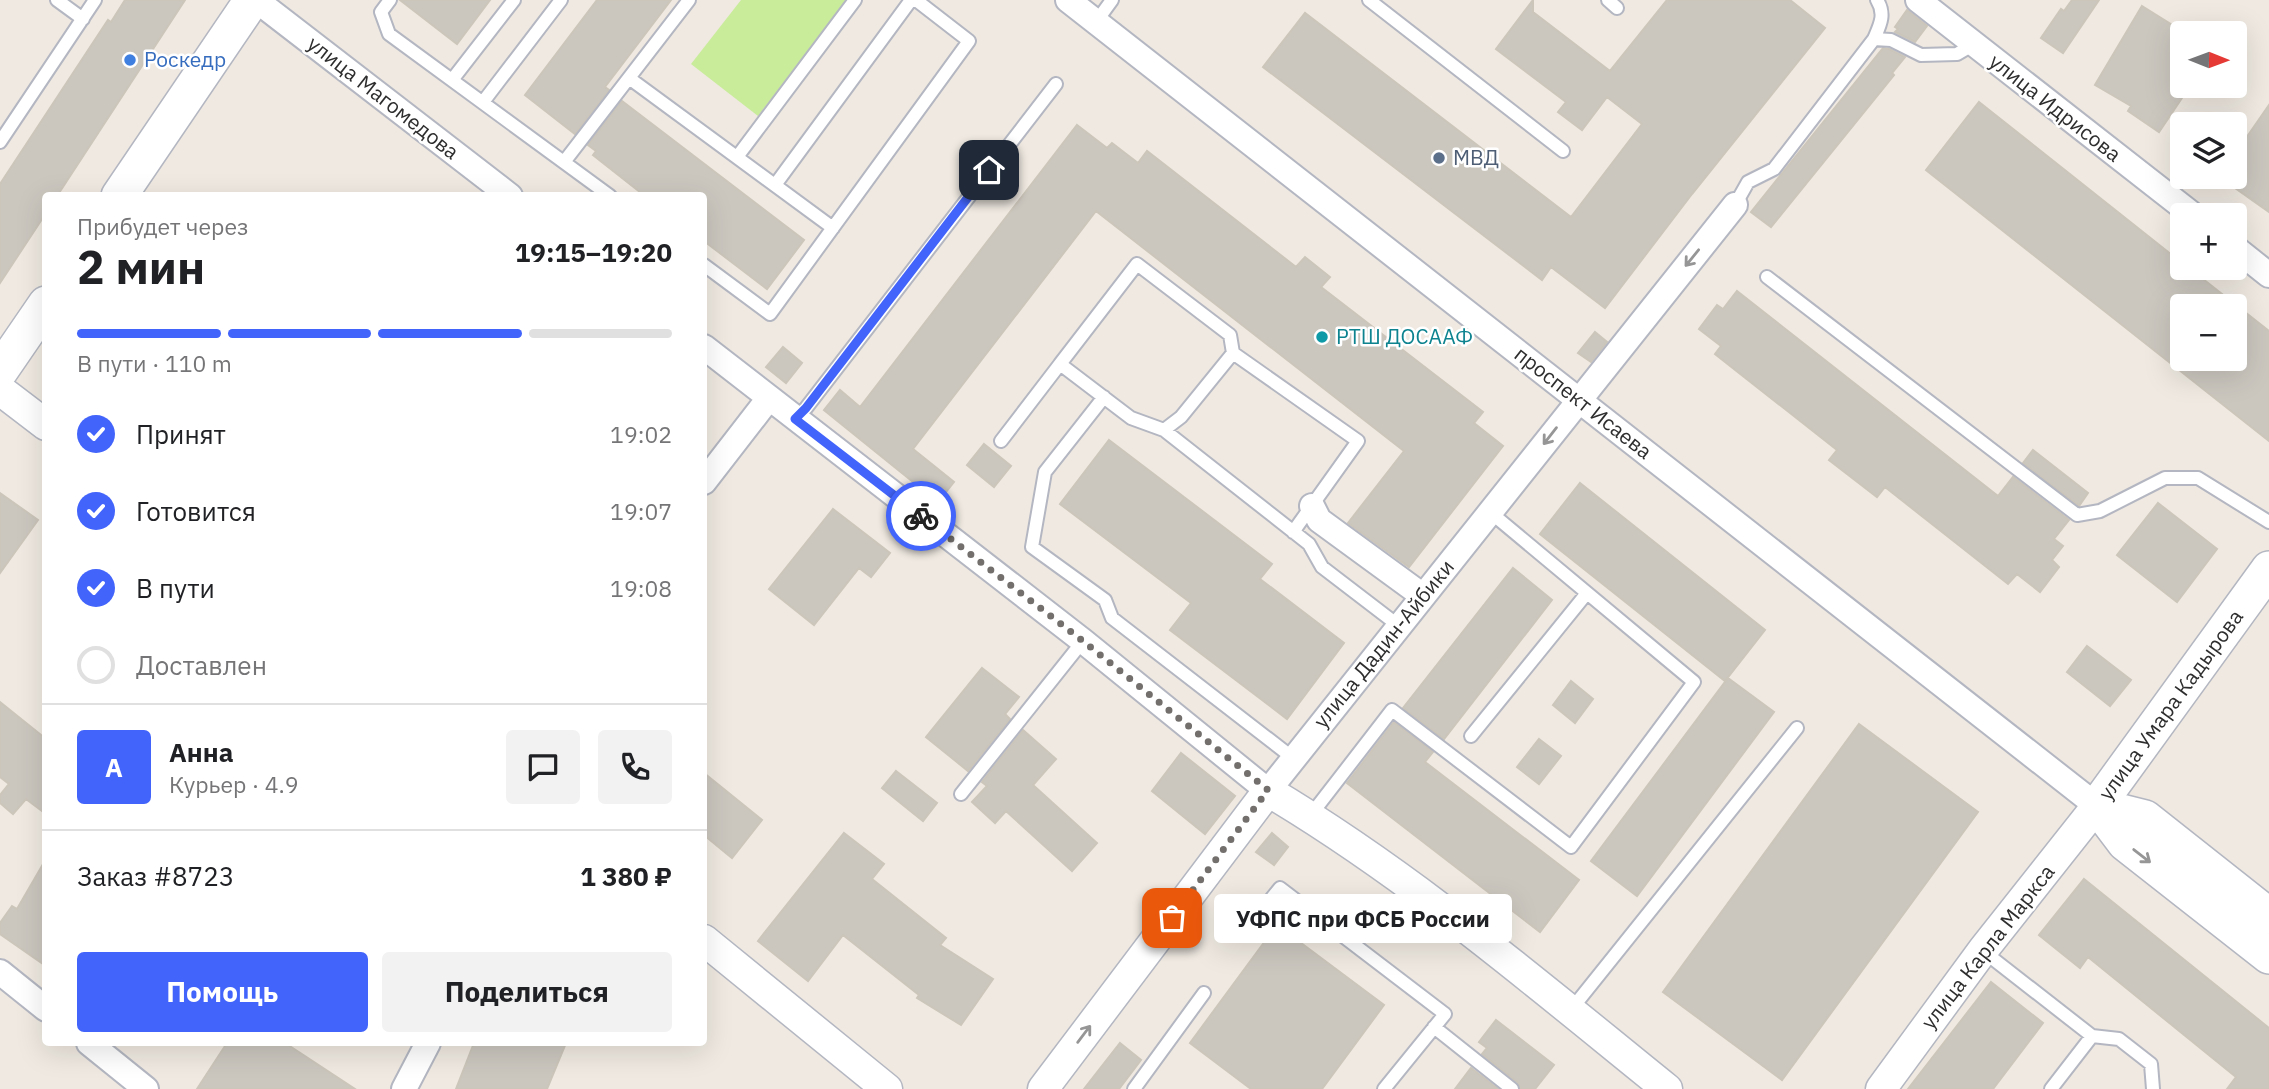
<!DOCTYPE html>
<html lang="ru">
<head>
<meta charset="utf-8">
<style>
	:root { --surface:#fff; --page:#f2f2f2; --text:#202124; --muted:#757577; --line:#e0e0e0; --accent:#4264fb }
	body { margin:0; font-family:"IBM Plex Sans",sans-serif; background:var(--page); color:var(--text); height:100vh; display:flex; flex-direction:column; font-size:26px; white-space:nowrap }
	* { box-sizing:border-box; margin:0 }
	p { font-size:23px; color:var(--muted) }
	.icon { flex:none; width:38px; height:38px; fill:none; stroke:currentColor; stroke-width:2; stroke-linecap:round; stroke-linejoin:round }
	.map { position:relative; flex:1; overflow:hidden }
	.drawer { position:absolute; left:42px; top:192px; width:665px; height:854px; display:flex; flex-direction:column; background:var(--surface); border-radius:7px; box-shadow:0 7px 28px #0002 }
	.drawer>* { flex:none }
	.needle { width:46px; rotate:91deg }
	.controls { position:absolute; left:2170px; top:21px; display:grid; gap:14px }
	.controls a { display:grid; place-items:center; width:77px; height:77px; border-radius:7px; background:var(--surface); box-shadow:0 7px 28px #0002; font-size:35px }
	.pin { position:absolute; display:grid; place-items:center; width:60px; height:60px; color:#fff; margin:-30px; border-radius:14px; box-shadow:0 4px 10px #0006 }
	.courier { position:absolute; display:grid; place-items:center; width:70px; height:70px; margin:-35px; border:5px solid #4264fb; border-radius:50%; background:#fff; color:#222; box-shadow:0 2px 9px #0007 }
	.bubble { position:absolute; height:49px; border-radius:7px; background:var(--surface); box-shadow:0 7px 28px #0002; font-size:23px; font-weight:700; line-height:49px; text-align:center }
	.summary em { font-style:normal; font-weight:700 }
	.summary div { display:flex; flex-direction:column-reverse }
	.summary { display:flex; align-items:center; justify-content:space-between; height:119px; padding:0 35px }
	h1 { font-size:46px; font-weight:700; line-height:52px }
	.bar { display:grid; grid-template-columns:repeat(4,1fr); gap:10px 7px; align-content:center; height:84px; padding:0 35px }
	.bar i { height:9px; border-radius:5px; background:var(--line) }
	.bar .current { background:var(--accent) }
	.bar p { grid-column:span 4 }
	.line { display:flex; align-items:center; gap:18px; padding:0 35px; border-top:2px solid var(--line) }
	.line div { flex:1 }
	.round { display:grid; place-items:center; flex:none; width:74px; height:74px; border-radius:7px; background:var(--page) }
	ol { padding:0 35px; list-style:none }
	li { display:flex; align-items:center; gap:21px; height:77px }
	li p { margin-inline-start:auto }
	li .icon { padding:7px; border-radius:50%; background:var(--accent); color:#fff; stroke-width:4 }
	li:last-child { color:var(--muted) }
	li i { width:38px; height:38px; border:4px solid var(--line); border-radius:50% }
	.cta { display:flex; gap:14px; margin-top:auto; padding:14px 35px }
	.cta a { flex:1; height:80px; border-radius:7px; background:var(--accent); color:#fff; font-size:28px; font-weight:700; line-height:80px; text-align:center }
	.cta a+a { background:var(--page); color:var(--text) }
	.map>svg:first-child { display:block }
</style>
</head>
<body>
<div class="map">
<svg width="2269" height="1089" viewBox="0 0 2269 1089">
	<rect width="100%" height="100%" fill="#efe9e1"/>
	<!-- pitch -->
	<path fill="#c9ec9a" d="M741,0H848L758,116L691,64Z"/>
	<!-- building -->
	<path fill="#cbc7bf" stroke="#cbc5ba" stroke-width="2" fill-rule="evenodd" d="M125,0H185L57,196H46V213L0,283V184L108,20L111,22Z
		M400,0H490L457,44Z
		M597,0H671L605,87L609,90L575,134L525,95Z
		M1533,0V12L1610,71L1667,0H1790L1825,28L1692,194L1605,308L1551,267L1542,280L1263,67L1305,13L1571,217L1642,124L1607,97L1582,130L1558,112L1566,102L1496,49Z
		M2072,0H2099L2063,53L2041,38L2061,9L2064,11Z
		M2142,6L2182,31V98L2159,132L2128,111L2131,106L2095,85Z
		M1907,10L1927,26L1915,42L1895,32L1898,29L1895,27Z
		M1883,48L1889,49L1905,57L1892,73L1894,75L1771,227L1751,212Z
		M622,101L804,240L767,289L704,241V196H645L593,155L596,151L588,145Z
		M1979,102L2182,263V268H2189L2269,331V441L1926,170ZM2182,306H2235V359H2182Z
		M2269,105V212L2235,188V154Z
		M1077,125L1107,148L1112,143L1138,163L1147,151L1296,267L1305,257L1330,277L1321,287L1483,412L1474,423L1503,446L1409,567L1348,523L1404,451L1096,211L913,449L954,482L938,502L824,410L840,390L860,407Z
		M1737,291L1998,496L2013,477L2069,520L2054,539L2063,546L2052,560L2059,567L2040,592L2017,574L2008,584L1885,487L1877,497L1829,460L1837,450L1715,354L1721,346L1699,329L1717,305L1723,309Z
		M1595,332L1607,342L1591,362L1578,353Z
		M783,347L802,363L786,383L766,367Z
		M1109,440L1272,564L1260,579L1344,643L1287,719L1170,630L1191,603L1060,504Z
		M984,444L1011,466L994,487L967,465Z
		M2033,450L2088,493L2079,506L2023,463Z
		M1580,483L1765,630L1725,681L1540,534Z
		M0,493L38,520L0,573Z
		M2158,503L2217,549L2177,602L2117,555Z
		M833,509L890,553L871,577L859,568L814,625L769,589Z
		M1513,568L1552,600L1444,739L1403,708Z
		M2087,646L2131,680L2110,706L2067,672Z
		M982,668L1019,697L1005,714L1010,719L968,771L926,737Z
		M1728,678L1774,712L1637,896L1591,861Z
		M1571,681L1593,699L1575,723L1553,705Z
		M0,702L46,739V814L26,799L13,814L0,803V795L9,784L0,777Z
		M1394,722L1433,752L1425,762L1579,880L1540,932L1347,783Z
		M1859,724L1978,812L1782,1080L1663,992Z
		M1023,730L1056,759L1033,785L1097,843L1072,871L1006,811L995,823L972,802L987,786L982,782Z
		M1539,739L1561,756L1539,784L1517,767Z
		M1181,753L1235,796L1205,834L1152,791Z
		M896,771L937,803L923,821L882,788Z
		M704,773L762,820L732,858L704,835Z
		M844,833L884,864L872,879L946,938L940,945L993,979L961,1025L917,998L919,995L843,935L808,981L758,941Z
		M1272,833L1288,847L1274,865L1256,852Z
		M46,859V966L0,934V923L12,906L17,909Z
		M2084,879L2269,1028V1089H2227L2236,1077L2088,957L2080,968L2039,935Z
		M1277,925L1384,1005L1322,1089H1251L1190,1043Z
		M1991,982L2043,1023L1993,1089H1908Z
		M1496,1020L1554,1065L1535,1089H1521L1517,1082L1482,1054L1487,1048L1479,1042Z
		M227,1043H285L355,1089H197Z
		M474,1043H566L547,1089H456Z
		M1120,1043L1141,1060L1119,1089H1084Z
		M1471,1068L1498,1089H1455Z"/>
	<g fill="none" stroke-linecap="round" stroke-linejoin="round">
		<!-- service casing -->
		<g stroke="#b4b7c1" stroke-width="16">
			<path id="service" d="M57,0L83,19
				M390,0L381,12L389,34L610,196
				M1369,0L1563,151
				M1608,0L1617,8
				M1096,22L1112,0
				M1874,39C1880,25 1886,14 1877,0
				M629,78L833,228
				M452,80L514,0
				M483,102L561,0
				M0,142L95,0
				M737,157L855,0
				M564,162L689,0
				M775,185L911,0
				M1735,205L1748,182L1774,169L1874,39L1891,40L1921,55L1957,54L1974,44
				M704,265L770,314L969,41L916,0
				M1767,277L2077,515L2100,511L2165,478H2198L2269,522
				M1233,353L1230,335L1137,264L1060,364L1131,418L1164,430L1309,544L1322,567L1399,626
				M1104,397L1045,472L1032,547L1105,600L1112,618L1293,758
				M795,419L806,408L1056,84
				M1164,430L1181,417L1233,353L1358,441L1293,532
				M1001,441L1060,364
				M1471,736L1587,593
				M961,794L1083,641
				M1310,816L1392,710L1571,847L1694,682L1490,512
				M1254,920L1280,888L1445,1014L1384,1089
				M1983,951L2092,1036L2051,1089
				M1570,1011L1797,728
				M1434,1027L1512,1089
				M2092,1036L2119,1039L2151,1064L2153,1089
				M1134,1089L1204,993"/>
		</g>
		<!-- minor casing -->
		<g stroke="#b4b7c1" stroke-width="28">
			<path id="minor" d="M256,0L510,196
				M1068,0L2097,806
				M1918,0L2193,215
				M2235,248L2269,275
				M704,347L1083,641L1268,791L1735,205
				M704,482L769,398
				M1312,506L1319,520L1423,596
				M0,972L46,1009
				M89,1043L146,1089
				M404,1089L428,1043"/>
		</g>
		<!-- tertiary casing -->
		<g stroke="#b4b7c1" stroke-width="33">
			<path id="tertiary" d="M0,390L46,425
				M704,940L887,1089
				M1043,1089L1268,791C1411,876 1538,985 1667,1089
				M1881,1089L1983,950L2097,806"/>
		</g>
		<!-- secondary casing -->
		<g stroke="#b4b7c1" stroke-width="38">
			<path id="secondary" d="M119,196L252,0
				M0,371L46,304
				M2097,806L2269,569
				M2097,806L2125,843L2269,956
				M2097,806L2145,818L2269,916"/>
		</g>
		<!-- service -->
		<use href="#service" stroke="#fff" stroke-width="12"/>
		<!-- minor -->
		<use href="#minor" stroke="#fff" stroke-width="24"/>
		<!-- tertiary -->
		<use href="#tertiary" stroke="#fff" stroke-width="30"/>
		<!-- secondary -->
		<use href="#secondary" stroke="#fff" stroke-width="35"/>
	</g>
	<!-- one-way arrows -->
	<defs><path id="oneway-shaft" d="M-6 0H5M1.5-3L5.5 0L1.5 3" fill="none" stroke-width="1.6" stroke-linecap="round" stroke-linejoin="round" transform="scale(1.75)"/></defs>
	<g stroke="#969696">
		<use href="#oneway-shaft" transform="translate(1692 258) rotate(129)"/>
		<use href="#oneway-shaft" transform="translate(1550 436) rotate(128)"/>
		<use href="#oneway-shaft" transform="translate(2142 856) rotate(38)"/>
		<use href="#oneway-shaft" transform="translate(1084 1034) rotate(-53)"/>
	</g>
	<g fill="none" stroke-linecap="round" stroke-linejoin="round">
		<!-- done -->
		<path stroke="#726f6d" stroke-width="7" stroke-dasharray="0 12.6" d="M921,516L1083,641L1268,790L1172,918"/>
		<!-- route -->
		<path stroke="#4264fb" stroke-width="9" d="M921,516L795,419L806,408L989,170"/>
	</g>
	<!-- markers -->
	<circle fill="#3f7fe0" stroke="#fff" stroke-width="2.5" cx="130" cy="60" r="7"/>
	<circle fill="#5c6f8a" stroke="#fff" stroke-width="2.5" cx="1439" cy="158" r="7"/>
	<circle fill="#0f9aa8" stroke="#fff" stroke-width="2.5" cx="1322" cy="337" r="7"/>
	<g text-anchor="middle" stroke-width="5" stroke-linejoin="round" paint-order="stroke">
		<!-- shop labels -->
		<g font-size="21" fill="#366cbe" stroke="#fff" text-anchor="start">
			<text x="144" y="67">Роскедр</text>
		</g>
		<!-- street labels -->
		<g font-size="21" fill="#2e2e2e" stroke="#fff">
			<text transform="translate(383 98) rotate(38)" y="7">улица Магомедова</text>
			<text transform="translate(2055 108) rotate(38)" y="7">улица Идрисова</text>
			<text transform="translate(1583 403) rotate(38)" y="7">проспект Исаева</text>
			<text transform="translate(1384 644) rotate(-51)" y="7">улица Дадин-Айбики</text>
			<text transform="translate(2171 705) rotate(-54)" y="7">улица Умара Кадырова</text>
			<text transform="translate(1988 947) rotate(-52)" y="7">улица Карла Маркса</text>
		</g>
		<!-- service labels -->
		<g font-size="21" fill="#4e5e75" stroke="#fff" text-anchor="start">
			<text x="1453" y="165">МВД</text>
		</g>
		<!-- culture labels -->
		<g font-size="21" fill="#0d838f" stroke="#fff" text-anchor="start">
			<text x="1336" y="344">РТШ ДОСААФ</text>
		</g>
	</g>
</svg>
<div class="controls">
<a><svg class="needle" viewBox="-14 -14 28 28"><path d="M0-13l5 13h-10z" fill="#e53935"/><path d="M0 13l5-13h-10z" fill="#757577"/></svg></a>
<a><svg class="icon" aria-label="layers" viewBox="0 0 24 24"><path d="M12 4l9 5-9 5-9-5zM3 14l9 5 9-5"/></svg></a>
<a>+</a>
<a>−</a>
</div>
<div class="pin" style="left:1172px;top:918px;background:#ea580c"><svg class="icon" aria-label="bag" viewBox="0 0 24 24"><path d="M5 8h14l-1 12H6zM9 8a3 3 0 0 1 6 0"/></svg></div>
<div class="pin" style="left:989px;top:170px;background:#1f2937"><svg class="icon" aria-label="home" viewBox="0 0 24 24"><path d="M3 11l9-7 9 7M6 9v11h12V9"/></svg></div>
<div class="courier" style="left:921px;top:516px"><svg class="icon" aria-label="bike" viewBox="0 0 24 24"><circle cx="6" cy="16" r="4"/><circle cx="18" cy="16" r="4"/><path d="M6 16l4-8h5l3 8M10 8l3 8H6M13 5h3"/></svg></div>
<div class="bubble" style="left:1214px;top:894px;width:298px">УФПС при ФСБ России</div>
<section class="drawer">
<div class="summary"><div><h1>2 мин</h1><p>Прибудет через</p></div><em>19:15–19:20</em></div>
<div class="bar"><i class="current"></i><i class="current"></i><i class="current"></i><i></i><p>В пути · 110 m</p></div>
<ol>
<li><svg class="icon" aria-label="check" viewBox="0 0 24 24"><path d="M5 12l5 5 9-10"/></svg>Принят<p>19:02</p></li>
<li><svg class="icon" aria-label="check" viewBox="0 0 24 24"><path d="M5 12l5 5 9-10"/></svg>Готовится<p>19:07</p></li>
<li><svg class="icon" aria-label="check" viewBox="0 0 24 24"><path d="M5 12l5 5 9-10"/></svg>В пути<p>19:08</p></li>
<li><i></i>Доставлен</li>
</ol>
<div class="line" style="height:126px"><b class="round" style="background:var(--accent);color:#fff">А</b><div><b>Анна</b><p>Курьер · 4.9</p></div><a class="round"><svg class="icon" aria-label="chat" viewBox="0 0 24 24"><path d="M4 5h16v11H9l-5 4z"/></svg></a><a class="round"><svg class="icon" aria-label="phone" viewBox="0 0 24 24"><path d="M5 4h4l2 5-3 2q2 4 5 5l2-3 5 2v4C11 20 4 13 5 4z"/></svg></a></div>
<div class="line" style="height:91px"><div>Заказ #8723</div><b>1 380 ₽</b></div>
<div class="cta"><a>Помощь</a><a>Поделиться</a></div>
</section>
</div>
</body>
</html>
